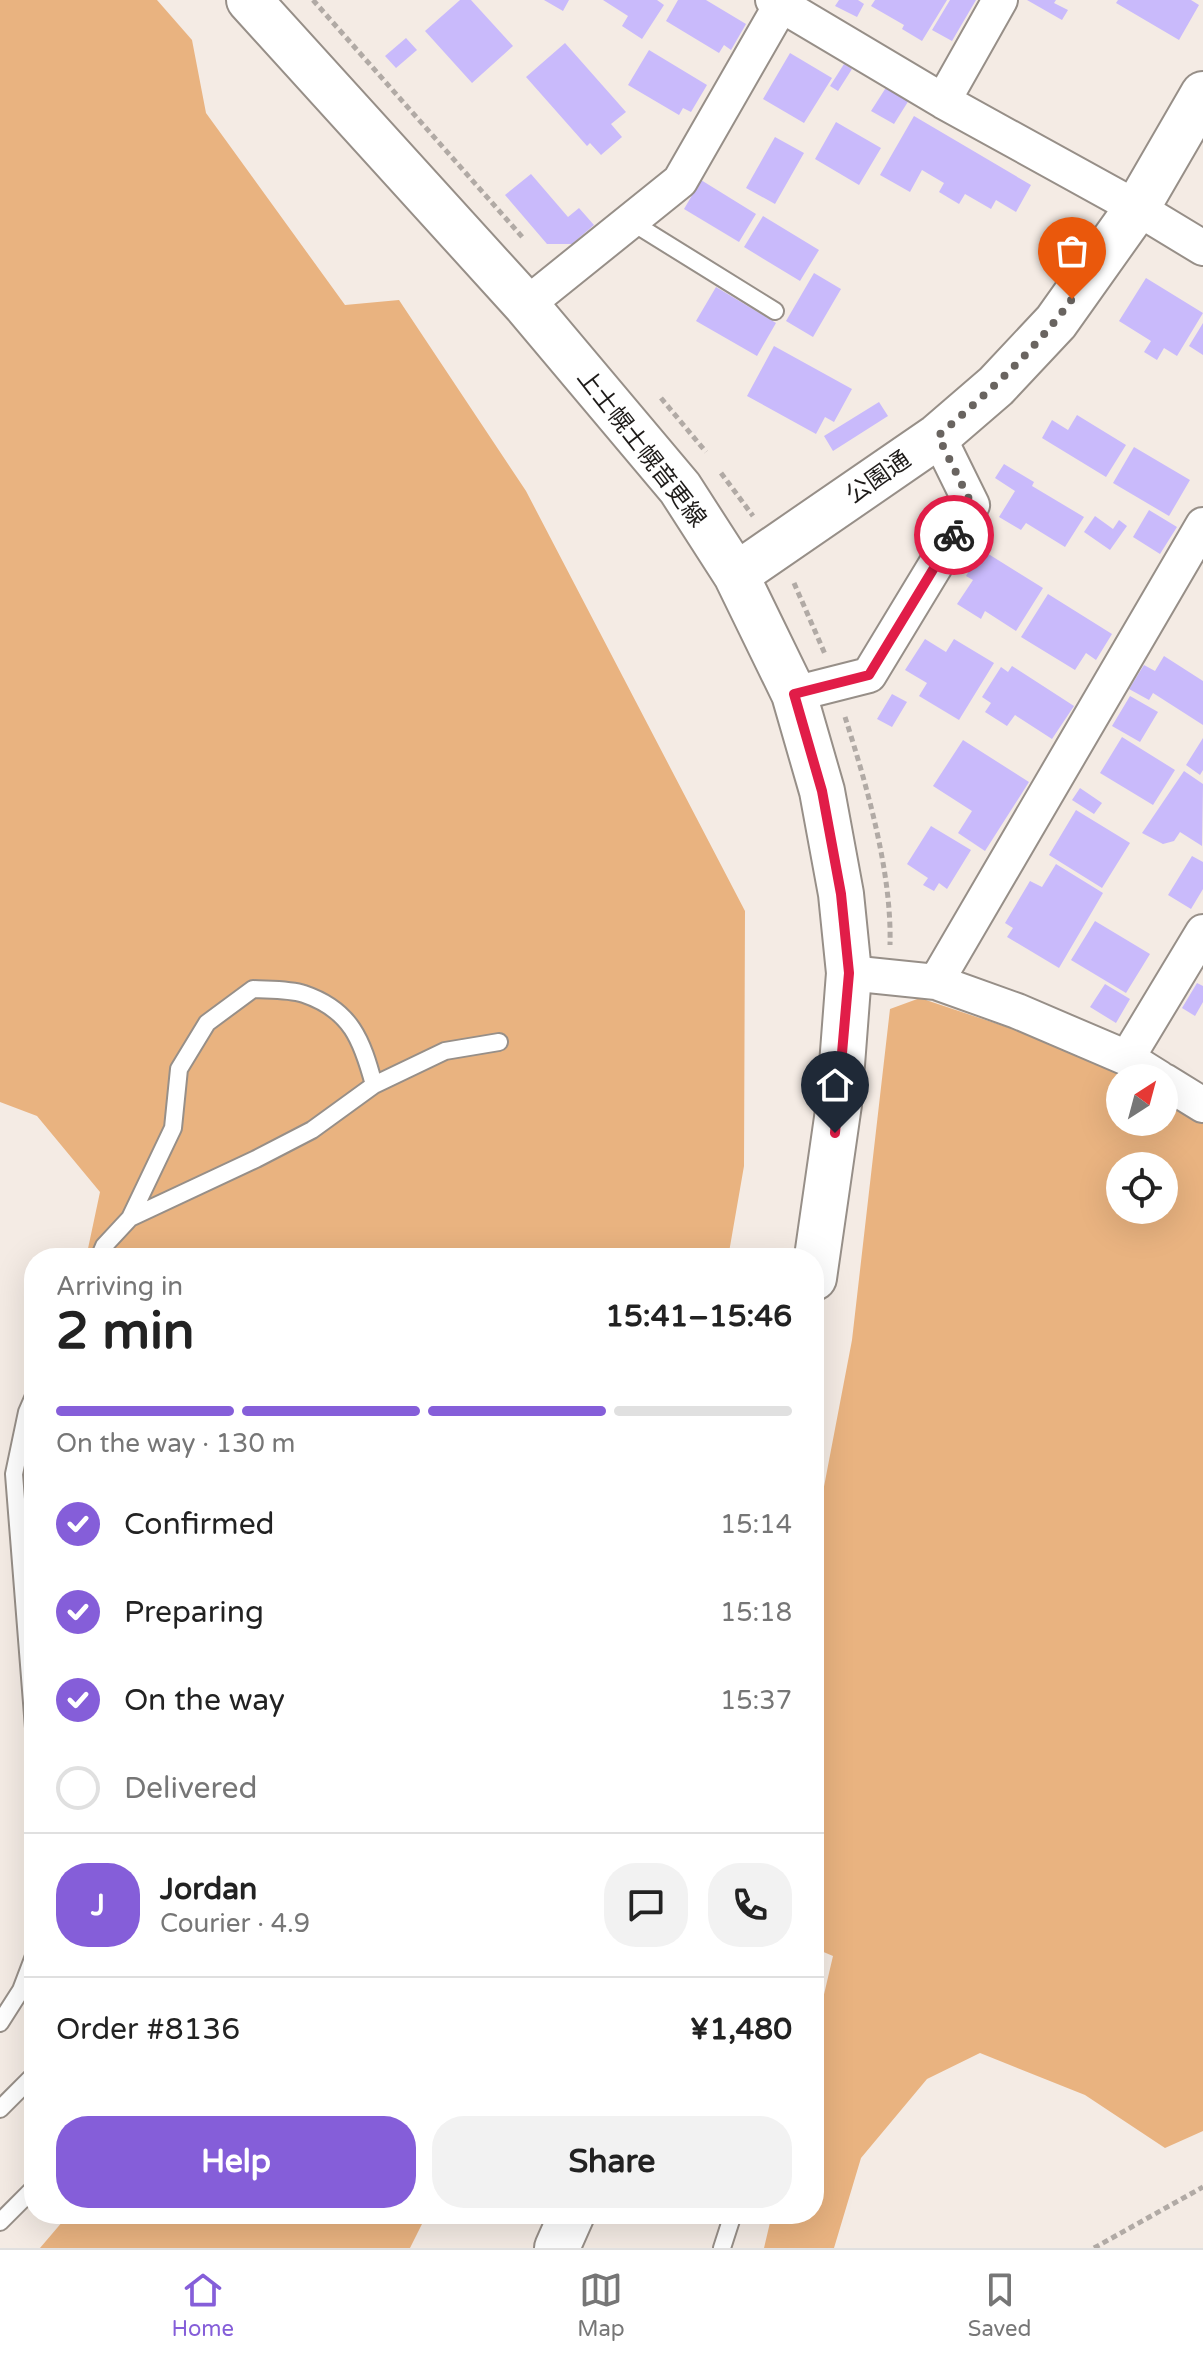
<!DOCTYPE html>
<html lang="en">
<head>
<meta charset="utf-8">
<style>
	:root { --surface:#fff; --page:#f2f2f2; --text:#222; --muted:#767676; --line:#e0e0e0; --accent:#855ed9 }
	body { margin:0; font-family:"Varela Round","Noto Sans JP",sans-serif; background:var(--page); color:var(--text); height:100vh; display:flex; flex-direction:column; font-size:30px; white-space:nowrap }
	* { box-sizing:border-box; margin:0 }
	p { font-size:26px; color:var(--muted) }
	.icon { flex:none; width:44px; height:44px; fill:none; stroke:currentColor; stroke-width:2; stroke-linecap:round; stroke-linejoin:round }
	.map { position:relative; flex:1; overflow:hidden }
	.details { position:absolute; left:24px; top:1248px; width:800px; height:976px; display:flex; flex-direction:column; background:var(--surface); border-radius:32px; box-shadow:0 8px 32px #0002 }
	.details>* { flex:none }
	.needle { width:52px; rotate:36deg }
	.buttons { position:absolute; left:1106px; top:1064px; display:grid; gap:16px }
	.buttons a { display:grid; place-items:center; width:72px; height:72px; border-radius:50%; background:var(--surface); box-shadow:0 8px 32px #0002; font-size:40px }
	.pin { position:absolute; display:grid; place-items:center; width:68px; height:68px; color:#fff; margin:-82px -34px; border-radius:50% 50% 50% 0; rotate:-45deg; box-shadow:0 0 8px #0007 }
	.pin .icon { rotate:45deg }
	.courier { position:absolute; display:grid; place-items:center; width:80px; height:80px; margin:-40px; border:6px solid #e11d48; border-radius:50%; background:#fff; color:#222; box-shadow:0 2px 10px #0007 }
	.headline em { font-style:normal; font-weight:800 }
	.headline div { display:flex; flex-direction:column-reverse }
	.headline { display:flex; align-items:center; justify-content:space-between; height:136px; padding:0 32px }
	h1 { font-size:52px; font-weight:800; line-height:60px }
	.bar { display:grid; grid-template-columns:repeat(4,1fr); gap:12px 8px; align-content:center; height:96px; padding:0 32px }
	.bar i { height:10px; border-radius:6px; background:var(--line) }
	.bar .current { background:var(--accent) }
	.bar p { grid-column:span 4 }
	.line { display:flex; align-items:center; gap:20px; padding:0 32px; border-top:2px solid var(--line) }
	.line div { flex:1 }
	.round { display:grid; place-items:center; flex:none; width:84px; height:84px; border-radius:32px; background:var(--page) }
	ol { padding:0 32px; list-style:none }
	li { display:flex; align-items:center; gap:24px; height:88px }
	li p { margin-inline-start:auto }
	li .icon { padding:8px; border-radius:50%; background:var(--accent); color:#fff; stroke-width:4 }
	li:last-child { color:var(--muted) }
	li i { width:44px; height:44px; border:4px solid var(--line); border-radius:50% }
	.cta { display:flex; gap:16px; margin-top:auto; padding:16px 32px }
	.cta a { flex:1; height:92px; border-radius:32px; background:var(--accent); color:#fff; font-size:32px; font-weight:800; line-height:92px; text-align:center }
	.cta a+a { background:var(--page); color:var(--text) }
	.menu { display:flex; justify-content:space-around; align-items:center; height:112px; border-top:2px solid var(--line); background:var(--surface); font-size:22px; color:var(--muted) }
	.menu a { display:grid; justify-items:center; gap:4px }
	.menu .current { color:var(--accent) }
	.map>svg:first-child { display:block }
</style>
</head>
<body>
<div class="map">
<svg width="1203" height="2248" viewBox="0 0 1203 2248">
	<rect width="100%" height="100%" fill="#f4ebe4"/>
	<!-- forest -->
	<path fill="#e9b380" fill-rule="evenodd" d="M0,0H157L192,40L206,113L345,305L399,300L526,491L745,911L744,1166L728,1258H86L100,1192L37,1116L0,1102Z
		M920,998L1102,1059L1133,1078H1120V1122H1164V1097L1203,1120V2131L1165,2148L1085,2095L980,2053L927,2079L861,2158L834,2248H764L772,2214H814V2037L833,1956L814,1948V1539L852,1340L890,1009ZM1120,1166H1164V1210H1120Z
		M69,2214H427L410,2248H40Z"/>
	<!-- building -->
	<path fill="#c9bafb" d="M460,0H471L513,46L472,83L425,31Z
		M544,0H569L563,11Z
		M603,0H657L664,5L642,39L622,26L628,16Z
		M678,0H706L746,24L731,50L724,45L719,53L666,21Z
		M839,0H858L864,4L857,17L835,6Z
		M875,0H947L922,41L902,29L904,25L871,6Z
		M950,0H976L952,41L932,30Z
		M1027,0H1056L1054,3L1068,10L1062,20Z
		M1118,0H1191L1199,5L1179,40L1116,3Z
		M406,38L417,50L396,68L385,56Z
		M565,43L626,112L611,124L622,137L601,155L590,143L587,146L526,77Z
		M649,50L707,85L691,112L683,108L679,115L628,85Z
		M790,53L832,78L804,123L763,99Z
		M844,64L852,69L838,91L830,86Z
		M887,86L909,100L894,124L871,111Z
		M914,116L1031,185L1016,212L996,200L991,209L965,194L959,204L939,192L944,183L922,170L910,192L880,175Z
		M836,122L881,148L859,185L815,159Z
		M775,137L804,153L775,204L746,188Z
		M531,174L568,217L579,208L594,225L572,244H547L505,195Z
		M701,180L756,214L739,242L684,209Z
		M763,216L819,250L800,281L744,247Z
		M814,273L841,289L813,337L786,321Z
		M1146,278L1203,313L1177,356L1164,348L1157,360L1144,352L1151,341L1119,321Z
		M716,287L776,323L757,356L696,321Z
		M1203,323V355L1189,346Z
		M774,346L852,389L834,422L825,417L816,434L747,396Z
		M879,402L888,416L833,451L824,436Z
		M1077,415L1126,445L1106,477L1042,438L1052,420L1068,430Z
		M1134,447L1190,480L1169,516L1113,483Z
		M1004,464L1034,482L1032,486L1084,517L1065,547L1026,523L1021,530L999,517L1015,491L995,478Z
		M1149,510L1177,527L1160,554L1133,537Z
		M1095,516L1113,529L1119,520L1127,526L1110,550L1084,532Z
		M982,550L1043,588L1016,631L985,611L981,619L957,604L973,580L966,576Z
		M1048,594L1112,634L1096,660L1086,653L1075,670L1021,637Z
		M925,639L946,652L954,639L994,663L959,720L919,696L927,683L905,670Z
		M1164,656L1203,681V725L1153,693L1149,700L1129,689L1144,665L1155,671Z
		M1012,666L1074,706L1052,739L1015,715L1007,726L985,712L991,703L982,697L1001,667L1008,672Z
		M892,694L907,702L892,727L877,719Z
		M1130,696L1158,712L1140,742L1112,726Z
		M1122,737L1175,770L1153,805L1100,773Z
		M1203,738V770L1200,775L1186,765Z
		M963,740L1029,782L985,851L958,833L972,811L933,786Z
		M1184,771L1203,784L1202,846L1180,832L1174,841L1163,844L1142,833Z
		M1080,788L1102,803L1094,814L1072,800Z
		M1076,810L1130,843L1102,888L1049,855Z
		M931,826L971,850L947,889L939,883L934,891L923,885L928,878L907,864Z
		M1192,856L1203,862V889L1191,909L1168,895Z
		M1056,864L1103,893L1059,968L1007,937L1013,928L1005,923L1030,881L1042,887Z
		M1095,921L1150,954L1126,993L1071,960Z
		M1197,983L1203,986V1002L1195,1016L1182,1008Z
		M1105,984L1130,999L1116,1023L1090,1007Z"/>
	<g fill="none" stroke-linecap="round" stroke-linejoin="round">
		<!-- lane casing -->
		<g stroke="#978f88" stroke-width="20">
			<path id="lane" d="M630,221L775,311
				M130,1218L173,1128L179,1069L207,1023L253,989C268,990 289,989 304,994C351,1010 362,1040 374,1085
				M99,1258L104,1246L130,1218L256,1159L312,1130L374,1085L445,1051L499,1042
				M34,1396L27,1412L14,1474L34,1728
				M814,1958V1961
				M0,2023L21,1990L34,1956
				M0,2109L34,2075
				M0,2222L34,2188
				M722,2248L733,2214"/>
		</g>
		<!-- street casing -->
		<g stroke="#978f88" stroke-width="38">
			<path id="street" d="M773,0L943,101L1137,208L1203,248
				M943,101L1000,0
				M526,305L680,181L781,5
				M794,694L869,675L972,505L938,436
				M849,973L936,982L1017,1011L1127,1058L1159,1078
				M936,982L1203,525
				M1127,1058L1203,932
				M1164,1081L1203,1105"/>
		</g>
		<!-- secondary casing -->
		<g stroke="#978f88" stroke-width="48">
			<path id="secondary" d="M249,0L526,305L680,488L736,575L794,694L822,791L841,894L849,973L839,1104L814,1278
				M736,575L938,436L996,386L1056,322L1137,208L1203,94
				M557,2248L572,2214"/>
		</g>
		<!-- path -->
		<path stroke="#b1aaa5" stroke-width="5" stroke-dasharray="6 4" stroke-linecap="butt" d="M313,0L524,239
			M661,398L706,452
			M721,473L753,516
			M794,583L825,654
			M845,717C867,786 892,873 890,945
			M1094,2248L1203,2187"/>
		<!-- lane -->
		<use href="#lane" stroke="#fff" stroke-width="16"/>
		<!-- street -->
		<use href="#street" stroke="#fff" stroke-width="34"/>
		<!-- secondary -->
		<use href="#secondary" stroke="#fff" stroke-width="44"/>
	</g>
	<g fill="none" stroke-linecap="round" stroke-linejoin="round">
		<!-- done -->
		<path stroke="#696460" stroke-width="8" stroke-dasharray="0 14.4" d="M954,535L972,505L938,436C986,394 1034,352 1072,299"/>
		<!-- route -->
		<path stroke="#e11d48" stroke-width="10" d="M835,1133L849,973L841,894L822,791L794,694L869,675L954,535"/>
	</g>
	<g text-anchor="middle" stroke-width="8" stroke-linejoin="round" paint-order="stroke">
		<!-- street labels -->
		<g font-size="24" fill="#1e1b19" stroke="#fff">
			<text transform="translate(642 448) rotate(52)" y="8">上士幌士幌音更線</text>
			<text transform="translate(878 477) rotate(-35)" y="8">公園通</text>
		</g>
	</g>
</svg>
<div class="buttons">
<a><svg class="needle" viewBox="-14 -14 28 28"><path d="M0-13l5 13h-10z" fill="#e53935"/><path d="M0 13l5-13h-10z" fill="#767676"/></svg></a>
<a><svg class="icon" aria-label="locate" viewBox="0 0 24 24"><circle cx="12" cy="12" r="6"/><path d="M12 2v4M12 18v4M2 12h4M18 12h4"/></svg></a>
</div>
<div class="pin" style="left:1072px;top:299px;background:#ea580c"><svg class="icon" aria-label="bag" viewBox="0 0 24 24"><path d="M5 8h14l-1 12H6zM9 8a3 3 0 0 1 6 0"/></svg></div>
<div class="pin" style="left:835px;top:1133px;background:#1f2937"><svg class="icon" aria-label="home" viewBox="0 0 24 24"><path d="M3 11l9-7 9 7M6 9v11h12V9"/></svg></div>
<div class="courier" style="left:954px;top:535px"><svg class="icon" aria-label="bike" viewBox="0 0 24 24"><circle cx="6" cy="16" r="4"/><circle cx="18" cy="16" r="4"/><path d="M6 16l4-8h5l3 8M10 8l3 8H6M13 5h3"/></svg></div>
<section class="details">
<div class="headline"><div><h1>2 min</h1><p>Arriving in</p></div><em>15:41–15:46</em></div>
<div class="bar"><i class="current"></i><i class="current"></i><i class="current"></i><i></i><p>On the way · 130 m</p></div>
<ol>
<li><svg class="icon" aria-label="check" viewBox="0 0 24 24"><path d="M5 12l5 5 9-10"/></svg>Confirmed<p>15:14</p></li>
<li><svg class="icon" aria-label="check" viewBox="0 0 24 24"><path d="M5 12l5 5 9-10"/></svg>Preparing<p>15:18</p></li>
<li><svg class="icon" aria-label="check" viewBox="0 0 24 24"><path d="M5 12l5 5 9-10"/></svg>On the way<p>15:37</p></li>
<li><i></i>Delivered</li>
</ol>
<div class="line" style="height:144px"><b class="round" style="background:var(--accent);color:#fff">J</b><div><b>Jordan</b><p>Courier · 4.9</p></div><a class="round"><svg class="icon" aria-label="chat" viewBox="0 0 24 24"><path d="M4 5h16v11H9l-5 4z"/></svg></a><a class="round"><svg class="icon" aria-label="phone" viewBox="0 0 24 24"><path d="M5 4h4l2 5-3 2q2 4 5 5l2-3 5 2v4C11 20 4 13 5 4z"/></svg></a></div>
<div class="line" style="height:104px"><div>Order #8136</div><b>¥1,480</b></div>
<div class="cta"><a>Help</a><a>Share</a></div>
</section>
</div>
<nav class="menu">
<a class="current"><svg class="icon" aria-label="home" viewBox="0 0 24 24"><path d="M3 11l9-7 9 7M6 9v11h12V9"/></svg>Home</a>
<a><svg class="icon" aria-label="map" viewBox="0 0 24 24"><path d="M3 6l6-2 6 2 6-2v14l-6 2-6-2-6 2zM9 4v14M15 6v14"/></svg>Map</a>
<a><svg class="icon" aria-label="saved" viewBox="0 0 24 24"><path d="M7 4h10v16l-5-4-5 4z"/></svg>Saved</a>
</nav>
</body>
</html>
